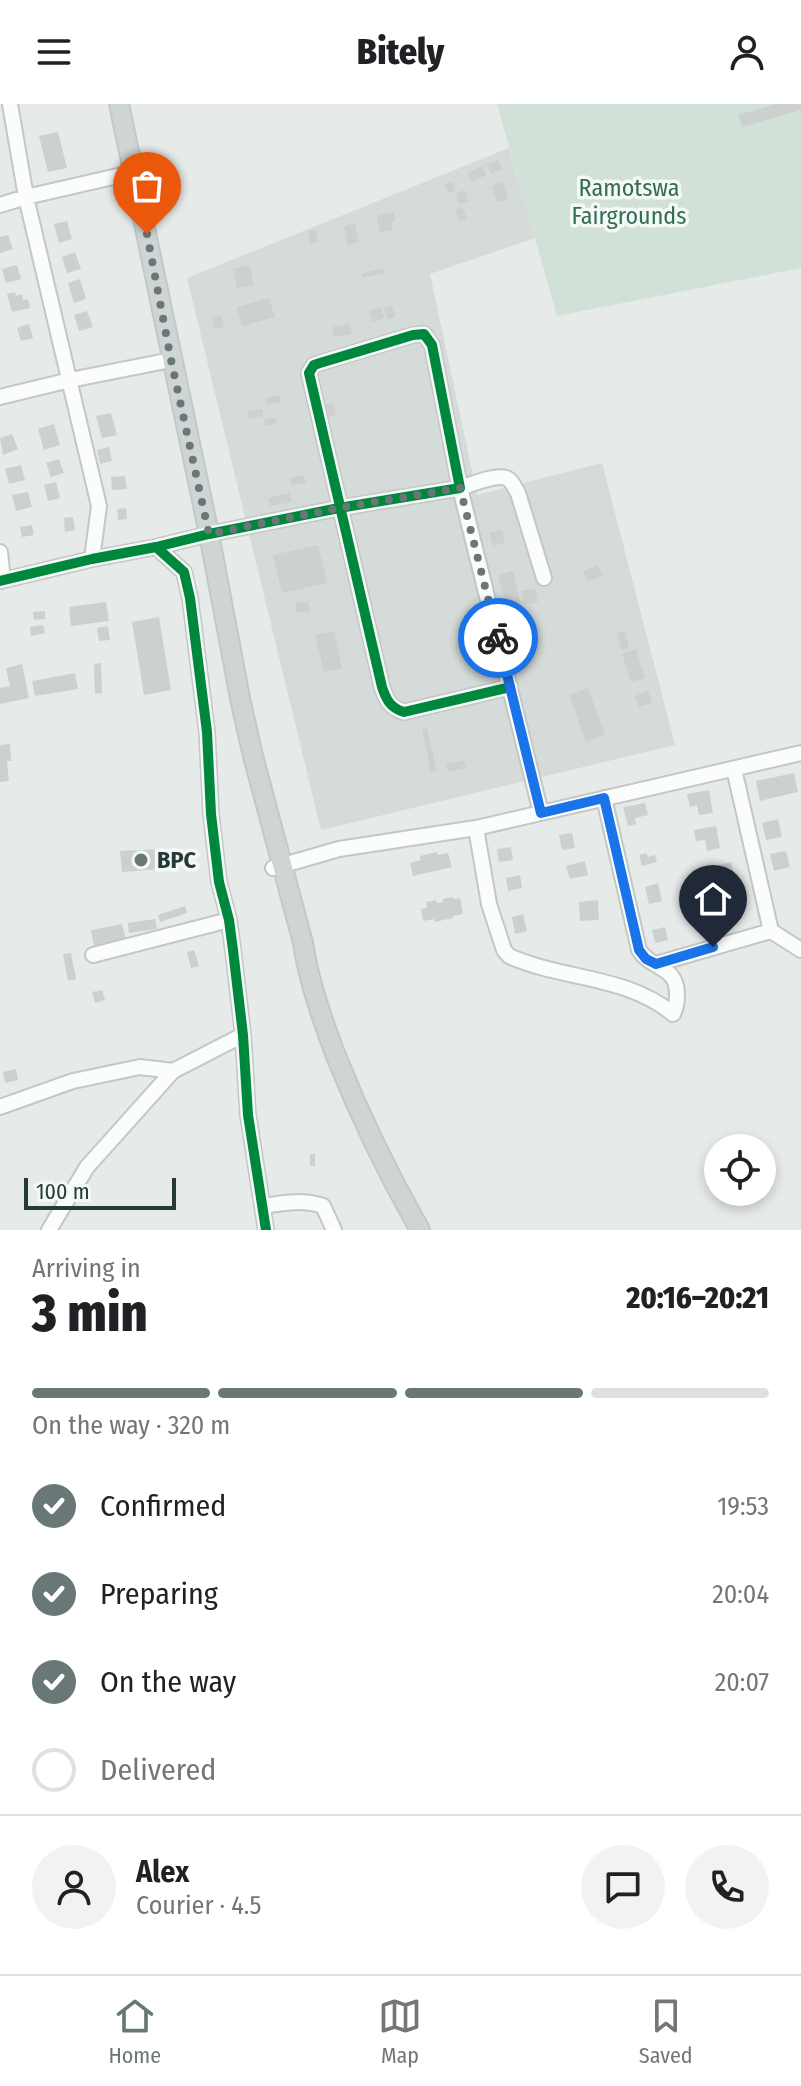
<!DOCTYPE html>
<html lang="en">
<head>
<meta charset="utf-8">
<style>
	:root { --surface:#fff; --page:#f2f2f2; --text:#202124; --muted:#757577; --line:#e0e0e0; --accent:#697876 }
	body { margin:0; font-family:"Fira Sans Condensed",sans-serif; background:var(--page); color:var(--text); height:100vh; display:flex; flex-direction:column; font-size:30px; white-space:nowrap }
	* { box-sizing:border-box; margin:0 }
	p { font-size:26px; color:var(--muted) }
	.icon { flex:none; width:44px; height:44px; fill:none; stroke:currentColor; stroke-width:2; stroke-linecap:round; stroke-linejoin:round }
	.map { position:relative; height:1126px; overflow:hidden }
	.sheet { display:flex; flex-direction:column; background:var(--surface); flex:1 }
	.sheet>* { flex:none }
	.buttons { position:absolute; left:704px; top:1030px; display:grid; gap:16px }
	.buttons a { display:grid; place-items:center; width:72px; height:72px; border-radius:50%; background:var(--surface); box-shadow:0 4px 12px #0003; font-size:40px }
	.scale { position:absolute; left:24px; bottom:20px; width:152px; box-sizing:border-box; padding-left:8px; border:4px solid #253b38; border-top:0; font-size:22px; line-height:28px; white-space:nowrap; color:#253b38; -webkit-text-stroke:6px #f4f8f7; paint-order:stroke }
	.pin { position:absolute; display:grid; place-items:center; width:68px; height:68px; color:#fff; margin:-82px -34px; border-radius:50% 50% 50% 0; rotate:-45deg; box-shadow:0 0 8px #0007 }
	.pin .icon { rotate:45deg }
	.courier { position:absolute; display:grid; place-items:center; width:80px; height:80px; margin:-40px; border:6px solid #1a73e8; border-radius:50%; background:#fff; color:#222; box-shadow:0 2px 10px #0007 }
	.summary em { font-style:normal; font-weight:800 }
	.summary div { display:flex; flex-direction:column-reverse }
	.summary { display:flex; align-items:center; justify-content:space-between; height:136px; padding:0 32px }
	h1 { font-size:52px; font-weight:800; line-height:60px }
	.bar { display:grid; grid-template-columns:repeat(4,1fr); gap:12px 8px; align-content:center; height:96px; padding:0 32px }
	.bar i { height:10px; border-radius:6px; background:var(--line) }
	.bar .active { background:var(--accent) }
	.bar p { grid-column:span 4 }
	.line { display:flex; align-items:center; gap:20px; padding:0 32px; border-top:2px solid var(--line) }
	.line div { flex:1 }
	.round { display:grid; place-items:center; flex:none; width:84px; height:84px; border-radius:42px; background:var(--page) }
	ol { padding:0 32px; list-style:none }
	li { display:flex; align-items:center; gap:24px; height:88px }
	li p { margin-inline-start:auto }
	li .icon { padding:8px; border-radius:50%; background:var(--accent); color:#fff; stroke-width:4 }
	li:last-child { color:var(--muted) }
	li i { width:44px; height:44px; border:4px solid var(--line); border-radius:50% }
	header { display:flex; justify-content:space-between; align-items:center; height:104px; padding:0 32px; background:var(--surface); font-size:36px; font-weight:800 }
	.menu { display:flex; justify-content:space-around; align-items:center; height:112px; border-top:2px solid var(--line); background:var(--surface); font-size:22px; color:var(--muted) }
	.menu a { display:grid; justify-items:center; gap:4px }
	.menu .active { color:var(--accent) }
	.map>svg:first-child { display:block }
</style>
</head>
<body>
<header><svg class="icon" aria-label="menu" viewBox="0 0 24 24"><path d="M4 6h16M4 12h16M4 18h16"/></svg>Bitely<svg class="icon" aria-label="person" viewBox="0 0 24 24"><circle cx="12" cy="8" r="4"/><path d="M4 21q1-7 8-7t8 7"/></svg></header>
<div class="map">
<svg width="801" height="1126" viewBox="0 0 801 1126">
	<rect width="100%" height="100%" fill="#e6eae8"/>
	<!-- built -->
	<path fill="#d4dbd8" d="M509,44L535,134L430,170L477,391L602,359L675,641L321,726L187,174Z"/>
	<!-- green -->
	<path fill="#d1e1d8" d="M497,0H801V164L557,212Z"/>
	<!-- building -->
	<path fill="#ccd1d0" d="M776,0H801V6L742,23L738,11Z
		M58,28L67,64L48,68L39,32Z
		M498,56L502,65L491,70L487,61Z
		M482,62L486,71L472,78L467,69Z
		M452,78L455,87L448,89L445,80Z
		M503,78L508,95L497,98L492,82Z
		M465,86L468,98L459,100L456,89Z
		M462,103L467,115L460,118L455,106Z
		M394,108L395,117L391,118L393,126L380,128L377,112Z
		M67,117L72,135L59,139L54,120Z
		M355,119L359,138L348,141L344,122Z
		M316,126L318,138L310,140L308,127Z
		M8,131L13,145L0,149V133Z
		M75,148L81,165L67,169L62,153Z
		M17,161L21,175L6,179L2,165Z
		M249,161L254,181L237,184L233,165Z
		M383,164L384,169L363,174L361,170Z
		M80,175L86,195L74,199L68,179Z
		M15,188L16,192L22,190L23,196L28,195L30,204L12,208L7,190Z
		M269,194L275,213L242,222L237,203Z
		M392,202L395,213L387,215L384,204Z
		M381,204L384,214L372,218L369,207Z
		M87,207L93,223L79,227L74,211Z
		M222,212L224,223L215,225L212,214Z
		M29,220L33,234L21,237L17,224Z
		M350,220L352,230L334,233L332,223Z
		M279,291L281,298L267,301L265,294Z
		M333,299L336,311L328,313L326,300Z
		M262,305L263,312L248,315L247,308Z
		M111,309L117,331L102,334L96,312Z
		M275,314L277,319L266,322L264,316Z
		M54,320L60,341L44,346L38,325Z
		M12,330L18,345L3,351L0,334Z
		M109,343L112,357L100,360L97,346Z
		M59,355L64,369L51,373L46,359Z
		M21,361L25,376L9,380L5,365Z
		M304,371L306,379L292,381L290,374Z
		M125,372L127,385L112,386L111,373Z
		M56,378L60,394L48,397L44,381Z
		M28,388L32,403L16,407L12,391Z
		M290,389L292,398L270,402L268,394Z
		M126,404L127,415L118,416L117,405Z
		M73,413L75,426L65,428L64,414Z
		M32,421L34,431L22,433L20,423Z
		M502,425L505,438L493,442L489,429Z
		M318,441L327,479L282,489L273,451Z
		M598,461L602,472L587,478L583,467Z
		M513,467L522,504L508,507L498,471Z
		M535,484L538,498L524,501L521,487Z
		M308,497L310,507L297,509L295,499Z
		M106,498L109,517L71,522L69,503Z
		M45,507V515L34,516L33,508Z
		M159,513L171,586L144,591L132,518Z
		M43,521L45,529L31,532L30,523Z
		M108,522L110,536L99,537L97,524Z
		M334,527L342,564L324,568L315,531Z
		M625,527L629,544L621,546L617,529Z
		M636,545L645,574L631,578L622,550Z
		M101,559L102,589L95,590L94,560Z
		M22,560L29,594L0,600V584L10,582L6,564Z
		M75,569L78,585L35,592L32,577Z
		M588,584L605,631L586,638L569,591Z
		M648,587L652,599L639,603L635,592Z
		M427,624L437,667L431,668L422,625Z
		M10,640L11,657H7L9,677L0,678V641Z
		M464,656L466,664L448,668L446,660Z
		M794,669L798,688L760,697L756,677Z
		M709,686L713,709L699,711L697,701L690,703L687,690Z
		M645,699L648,711L635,714L636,720L628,722L623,703Z
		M778,715L782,733L766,736L762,719Z
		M716,722L720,744L707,747L705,736L696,737L694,726Z
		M572,729L575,744L562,746L559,731Z
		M511,743L513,756L499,758L497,745Z
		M161,745L162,765L122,768L120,747Z
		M786,747L790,763L774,767L770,750Z
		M437,748V751L448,749L452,763L413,772L410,759L421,756L420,752Z
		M646,749L648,753L655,751L657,758L642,762L639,751Z
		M585,757L588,771L570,775L566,762Z
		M731,758L736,781L713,786L709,763Z
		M520,771L522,784L508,787L506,774Z
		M658,779L662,797L649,800L645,783Z
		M453,793V795L460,794L463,810L453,812V814L434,818V815L423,817L421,805L427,804L426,798L436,796L437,799L443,798V795Z
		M598,796L599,816L580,817L579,798Z
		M185,802L187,809L160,818L158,811Z
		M732,806L735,819L719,822L716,810Z
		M523,810L527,827L515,830L512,813Z
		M155,815L157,825L129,829L128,819Z
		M122,820L126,835L94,842L91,826Z
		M665,823L668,836L655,839L652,826Z
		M194,846L199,862L191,864L187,848Z
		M71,849L76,875L68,877L63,850Z
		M102,886L105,896L95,899L92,888Z
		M16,965L18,976L5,979L3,968Z
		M310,1050H315V1062H310Z"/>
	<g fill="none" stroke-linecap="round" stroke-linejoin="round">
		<!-- minor casing -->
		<g stroke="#c3c7c5" stroke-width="18">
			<path id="minor" d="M10,0L26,93L99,402L92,455
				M0,101L26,93L135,68
				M0,293L70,276L171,256
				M156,443L184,468L190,494L207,628L211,710L219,778L229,816L233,846L243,931L248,1011L266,1126
				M0,448L3,476
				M0,477L92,455L156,443L209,430L339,404L460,384L432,241L424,230L413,231L320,259L314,261L309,269L382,583C386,595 390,604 404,608L510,583
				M734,665L771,827L801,846
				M541,709L460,384C470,381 496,370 506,374C512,376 515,384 518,389L544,474
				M476,724L489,800L504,846L509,852C562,876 626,871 673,910C676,904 677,898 677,890C677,861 650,865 639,846L604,694
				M273,764L339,745L476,724L801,649
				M93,851L229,816
				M656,860L771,827
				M0,1003L73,977L140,963L173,967
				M262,1102C283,1099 302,1095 323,1102L334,1126
				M49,1126L87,1063L173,967L243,931"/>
		</g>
		<!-- major casing -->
		<g stroke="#c2c9c8" stroke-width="22">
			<path id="major" d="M119,0L209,430L241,599L253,652L303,839C309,878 322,915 336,952C360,1012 388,1070 420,1126"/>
		</g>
		<!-- minor -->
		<use href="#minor" stroke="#fbfcfc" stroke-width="14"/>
		<!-- major -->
		<use href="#major" stroke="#cfd5d4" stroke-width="18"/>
		<!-- cycleway casing -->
		<g stroke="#f4f8f7" stroke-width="15">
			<path id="cycleway" d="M156,443L184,468L190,494L207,628L211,710L219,778L229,816L233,846L243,931L248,1011L266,1126
				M0,477L92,455L156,443L209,430L339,404L460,384L432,241L424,230L413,231L320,259L314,261L309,269L382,583C386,595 390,604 404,608L510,583"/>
		</g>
		<!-- cycleway -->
		<use href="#cycleway" stroke="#00873e" stroke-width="10"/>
	</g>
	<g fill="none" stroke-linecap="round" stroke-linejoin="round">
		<!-- done -->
		<path stroke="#697876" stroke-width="8" stroke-dasharray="0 14.4" d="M147,130L171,256L209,430L339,404L460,384L498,534"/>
		<!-- route -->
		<path stroke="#1a73e8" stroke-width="10" d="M498,534L541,709L604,694L639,846L646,855L656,860L713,843"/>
	</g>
	<!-- markers -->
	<circle fill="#697876" stroke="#f4f8f7" stroke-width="3" cx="141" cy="756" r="8"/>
	<g text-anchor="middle" stroke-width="7" stroke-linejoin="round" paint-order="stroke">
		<!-- park labels -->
		<g font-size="24" fill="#346d52" stroke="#f4f8f7">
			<text x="629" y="92">Ramotswa<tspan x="629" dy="28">Fairgrounds</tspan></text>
		</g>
		<!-- poi labels -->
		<g font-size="24" font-weight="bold" fill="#253b38" stroke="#f4f8f7" text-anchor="start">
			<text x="157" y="764">BPC</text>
		</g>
	</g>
</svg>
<div class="buttons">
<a><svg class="icon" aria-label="locate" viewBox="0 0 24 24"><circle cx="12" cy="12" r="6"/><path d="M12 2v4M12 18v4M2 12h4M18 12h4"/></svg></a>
</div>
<div class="scale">100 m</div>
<div class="pin" style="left:147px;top:130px;background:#ea580c"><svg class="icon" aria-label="bag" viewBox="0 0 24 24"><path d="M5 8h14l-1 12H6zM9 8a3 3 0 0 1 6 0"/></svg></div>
<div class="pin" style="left:713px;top:843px;background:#1f2937"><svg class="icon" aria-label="home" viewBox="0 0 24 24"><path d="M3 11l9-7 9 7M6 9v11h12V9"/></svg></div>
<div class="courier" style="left:498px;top:534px"><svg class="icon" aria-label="bike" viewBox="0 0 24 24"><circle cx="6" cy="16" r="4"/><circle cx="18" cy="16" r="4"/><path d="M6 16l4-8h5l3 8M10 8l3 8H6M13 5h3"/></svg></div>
</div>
<section class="sheet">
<div class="summary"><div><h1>3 min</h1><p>Arriving in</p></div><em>20:16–20:21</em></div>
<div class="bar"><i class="active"></i><i class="active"></i><i class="active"></i><i></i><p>On the way · 320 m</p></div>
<ol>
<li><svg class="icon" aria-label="check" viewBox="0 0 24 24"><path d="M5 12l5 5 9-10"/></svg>Confirmed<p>19:53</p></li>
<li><svg class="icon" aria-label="check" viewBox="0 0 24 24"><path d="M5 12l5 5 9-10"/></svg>Preparing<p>20:04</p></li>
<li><svg class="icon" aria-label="check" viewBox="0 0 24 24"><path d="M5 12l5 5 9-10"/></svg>On the way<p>20:07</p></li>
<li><i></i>Delivered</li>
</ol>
<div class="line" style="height:144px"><a class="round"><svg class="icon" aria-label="person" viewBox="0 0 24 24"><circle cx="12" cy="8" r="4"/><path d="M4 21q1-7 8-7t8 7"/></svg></a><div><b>Alex</b><p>Courier · 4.5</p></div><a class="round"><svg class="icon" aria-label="chat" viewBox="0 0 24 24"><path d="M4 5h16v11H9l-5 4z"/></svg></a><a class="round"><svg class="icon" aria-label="phone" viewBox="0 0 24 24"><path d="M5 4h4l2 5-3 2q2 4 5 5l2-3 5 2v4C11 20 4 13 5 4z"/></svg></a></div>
</section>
<nav class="menu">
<a class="active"><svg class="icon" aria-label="home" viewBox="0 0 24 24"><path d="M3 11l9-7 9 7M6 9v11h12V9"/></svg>Home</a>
<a><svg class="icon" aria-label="map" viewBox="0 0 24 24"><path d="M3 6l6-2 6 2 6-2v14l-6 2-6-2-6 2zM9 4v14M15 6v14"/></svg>Map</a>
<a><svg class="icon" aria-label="saved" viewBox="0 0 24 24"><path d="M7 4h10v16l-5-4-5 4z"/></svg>Saved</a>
</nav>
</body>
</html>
